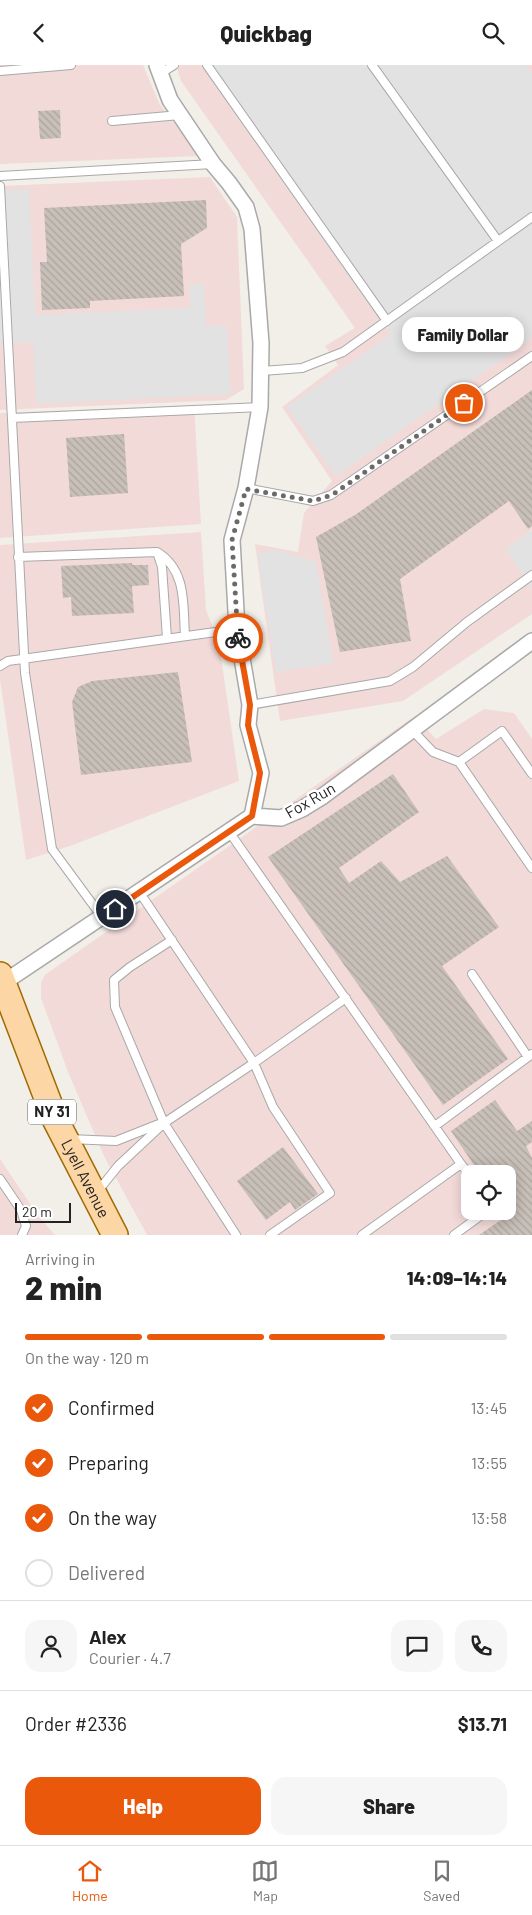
<!DOCTYPE html>
<html lang="en">
<head>
<meta charset="utf-8">
<style>
	:root { --surface:#fff; --page:#f6f6f6; --text:#222; --muted:#767676; --line:#e0e0e0; --accent:#ea580c }
	body { margin:0; font-family:Barlow,sans-serif; background:var(--page); color:var(--text); height:100vh; display:flex; flex-direction:column; font-size:19px; white-space:nowrap }
	* { box-sizing:border-box; margin:0 }
	p { font-size:16px; color:var(--muted) }
	.icon { flex:none; width:28px; height:28px; fill:none; stroke:currentColor; stroke-width:2; stroke-linecap:round; stroke-linejoin:round }
	.map { position:relative; height:1170px; overflow:hidden }
	.details { display:flex; flex-direction:column; background:var(--surface); flex:1 }
	.details>* { flex:none }
	.controls { position:absolute; left:461px; top:1100px; display:grid; gap:10px }
	.controls a { display:grid; place-items:center; width:55px; height:55px; border-radius:10px; background:var(--surface); box-shadow:0 2px 12px #0003; font-size:25px }
	.scale { position:absolute; left:15px; bottom:12px; width:56px; box-sizing:border-box; padding-left:5px; border:2px solid #222; border-top:0; font-size:14px; line-height:18px; white-space:nowrap; color:#222; -webkit-text-stroke:4px #fff; paint-order:stroke }
	.pin { position:absolute; display:grid; place-items:center; width:42px; height:42px; color:#fff; margin:-21px; border:2px solid #fff; border-radius:50%; box-shadow:0 1px 5px #0007 }
	.courier { position:absolute; display:grid; place-items:center; width:50px; height:50px; margin:-25px; border:4px solid #ea580c; border-radius:50%; background:#fff; color:#222; box-shadow:0 1px 6px #0007 }
	.bubble { position:absolute; height:35px; border-radius:15px; background:var(--surface); box-shadow:0 2px 12px #0003; font-size:16px; font-weight:800; line-height:35px; text-align:center }
	.headline em { font-style:normal; font-weight:800 }
	.headline div { display:flex; flex-direction:column-reverse }
	.headline { display:flex; align-items:center; justify-content:space-between; height:85px; padding:0 25px }
	h1 { font-size:32px; font-weight:800; line-height:38px }
	.bar { display:grid; grid-template-columns:repeat(4,1fr); gap:8px 5px; align-content:center; height:60px; padding:0 25px }
	.bar i { height:6px; border-radius:4px; background:var(--line) }
	.bar .active { background:var(--accent) }
	.bar p { grid-column:span 4 }
	.line { display:flex; align-items:center; gap:12px; padding:0 25px; border-top:1px solid var(--line) }
	.line div { flex:1 }
	.round { display:grid; place-items:center; flex:none; width:52px; height:52px; border-radius:15px; background:var(--page) }
	ol { padding:0 25px; list-style:none }
	li { display:flex; align-items:center; gap:15px; height:55px }
	li p { margin-inline-start:auto }
	li .icon { padding:5px; border-radius:50%; background:var(--accent); color:#fff; stroke-width:4 }
	li:last-child { color:var(--muted) }
	li i { width:28px; height:28px; border:2px solid var(--line); border-radius:50% }
	.cta { display:flex; gap:10px; margin-top:auto; padding:10px 25px }
	.cta a { flex:1; height:58px; border-radius:15px; background:var(--accent); color:#fff; font-size:20px; font-weight:800; line-height:58px; text-align:center }
	.cta a+a { background:var(--page); color:var(--text) }
	header { display:flex; justify-content:space-between; align-items:center; height:65px; padding:0 25px; background:var(--surface); font-size:22px; font-weight:800 }
	.tabs { display:flex; justify-content:space-around; align-items:center; height:70px; border-top:1px solid var(--line); background:var(--surface); font-size:14px; color:var(--muted) }
	.tabs a { display:grid; justify-items:center; gap:2px }
	.tabs .active { color:var(--accent) }
	.map>svg:first-child { display:block }
</style>
</head>
<body>
<header><svg class="icon" aria-label="back" viewBox="0 0 24 24"><path d="M15 5l-7 7 7 7"/></svg>Quickbag<svg class="icon" aria-label="search" viewBox="0 0 24 24"><circle cx="10" cy="10" r="6"/><path d="M15 15l6 6"/></svg></header>
<div class="map">
<svg width="532" height="1170" viewBox="0 0 532 1170">
	<defs>
		<pattern id="building-back-hatch" width="6" height="6" patternUnits="userSpaceOnUse" patternTransform="scale(1.25)"><rect width="6" height="6" fill="#c7bfb8"/><path d="M-1 5l2 2M0 0l6 6M5-1l2 2" fill="none" stroke="#aba49e"/></pattern>
	</defs>
	<rect width="100%" height="100%" fill="#f2efe9"/>
	<!-- commercial -->
	<path fill="#f2dad9" fill-rule="evenodd" d="M0,0H143L159,38L199,91L0,99Z
		M176,0H532V549L403,636L280,656L255,479L298,487L304,448L332,416L282,342L338,300L325,281L355,263L181,16Z
		M210,112L237,152L244,324L226,335L0,345V121Z
		M194,340L201,459L0,473V348Z
		M201,467L206,545L219,578L239,716L70,781L26,795L0,614V480Z
		M484,644L514,648L532,674V1170H147L104,1091L68,1007L41,933V917L46,909L415,651L436,674ZM470,1109H508V1146H470Z
		M0,1094L39,1152L55,1170H0Z"/>
	<!-- parking -->
	<path fill="#e2e2e2" d="M201,0H526L532,8V273L336,411L287,342L390,270Z
		M29,124L35,250L190,243V220L204,219L206,261H227L231,329L36,339L33,277L0,278V126Z
		M532,465V523L505,484Z
		M274,485L316,497L333,598L276,607L257,488Z"/>
	<!-- building -->
	<path fill="url(#building-back-hatch)" d="M60,45L61,73L40,74L38,46Z
		M206,135L207,163L181,179L184,231L90,236V243L42,245L40,197H47L44,143Z
		M532,325V461L528,464L509,436L400,514L411,576L340,587L316,472L355,450Z
		M124,369L128,428L70,432L66,373Z
		M132,498V500H148L149,520L132,521L134,548L72,551L71,532L63,533L61,501Z
		M178,607L192,697L81,710L72,637L78,622L92,616Z
		M393,709L419,747L339,803L349,818L381,796L400,817L447,791L499,862L442,901L508,994L443,1040L268,792Z
		M495,1035L517,1066L532,1056V1077L526,1081L532,1093V1170H479L508,1150L505,1146H508V1109H480L451,1066Z
		M283,1082L318,1129L295,1145L290,1137L266,1155L237,1116Z"/>
	<g fill="none" stroke-linecap="round" stroke-linejoin="round">
		<!-- service casing -->
		<g stroke="#a9a9a9" stroke-width="10">
			<path id="service" d="M207,0L387,256
				M372,0L498,176
				M0,6L71,0
				M160,9L174,0
				M112,56L180,50
				M0,111L213,99
				M0,121L25,608L52,784L102,852
				M262,306L302,303L343,287L532,152
				M12,353L260,342
				M246,423L313,436L331,430L532,291
				M157,487L162,502L167,573
				M18,492L157,487C187,505 183,540 185,571
				M0,601L8,596L237,564
				M250,640L390,616L413,602L467,557L532,510
				M412,665L433,687L459,697L532,803
				M459,697L502,666L532,709
				M230,768L461,1099L362,1170
				M172,875L130,902L114,915L115,942L164,1058L236,1170
				M472,909L528,992
				M435,1061L532,989
				M69,1074L116,1076L159,1059
				M461,1099L470,1111
				M0,1114L21,1145L26,1161L22,1170
				M98,1126L118,1101L164,1058L254,998L140,828
				M270,1170L330,1128L273,1042L254,998L346,933
				M454,1170L487,1146"/>
		</g>
		<!-- minor casing -->
		<g stroke="#a9a9a9" stroke-width="18">
			<path id="minor" d="M157,0L170,35L213,99L229,118L246,142L252,164L261,278L260,342L246,423L232,475L237,564L250,640L248,660L261,708L252,751
				M3,918L252,751L281,753L302,744L323,731L532,576"/>
		</g>
		<!-- primary casing -->
		<g stroke="#a06b00" stroke-width="28">
			<g id="primary">
				<path id="s1" d="M0,910L55,1054L115,1170"/>
			</g>
		</g>
		<!-- service -->
		<use href="#service" stroke="#fff" stroke-width="8"/>
		<!-- minor -->
		<use href="#minor" stroke="#fff" stroke-width="15"/>
		<!-- primary -->
		<use href="#primary" stroke="#fcd6a4" stroke-width="25"/>
	</g>
	<g fill="none" stroke-linecap="round" stroke-linejoin="round">
		<!-- done -->
		<path stroke="#6b6a68" stroke-width="5" stroke-dasharray="0 9" d="M238,573L232,475L246,424L313,436L332,430L464,338"/>
		<!-- route -->
		<path stroke="#ea580c" stroke-width="6" d="M115,844L252,751L260,708L248,660L250,640L238,573"/>
	</g>
	<g text-anchor="middle" stroke-width="5" stroke-linejoin="round" paint-order="stroke">
		<!-- shield labels -->
		<rect fill="#fff" stroke="#646464" stroke-width="1" x="28" y="1034.5" width="48" height="25" rx="4"/>
		<g font-size="15" font-weight="bold" fill="#222">
			<text x="52" y="1052">NY 31</text>
		</g>
		<!-- street labels -->
		<g font-size="16" fill="#222" stroke="#fff">
			<text transform="translate(310 735) rotate(-30)" y="6">Fox Run</text>
			<text dy="6" stroke="none"><textPath href="#s1" startOffset="221">Lyell Avenue</textPath></text>
		</g>
	</g>
</svg>
<div class="controls">
<a><svg class="icon" aria-label="locate" viewBox="0 0 24 24"><circle cx="12" cy="12" r="6"/><path d="M12 2v4M12 18v4M2 12h4M18 12h4"/></svg></a>
</div>
<div class="scale">20 m</div>
<div class="pin" style="left:464px;top:338px;background:#ea580c"><svg class="icon" aria-label="bag" viewBox="0 0 24 24"><path d="M5 8h14l-1 12H6zM9 8a3 3 0 0 1 6 0"/></svg></div>
<div class="pin" style="left:115px;top:844px;background:#1f2937"><svg class="icon" aria-label="home" viewBox="0 0 24 24"><path d="M3 11l9-7 9 7M6 9v11h12V9"/></svg></div>
<div class="courier" style="left:238px;top:573px"><svg class="icon" aria-label="bike" viewBox="0 0 24 24"><circle cx="6" cy="16" r="4"/><circle cx="18" cy="16" r="4"/><path d="M6 16l4-8h5l3 8M10 8l3 8H6M13 5h3"/></svg></div>
<div class="bubble" style="left:402px;top:252px;width:122px">Family Dollar</div>
</div>
<section class="details">
<div class="headline"><div><h1>2 min</h1><p>Arriving in</p></div><em>14:09–14:14</em></div>
<div class="bar"><i class="active"></i><i class="active"></i><i class="active"></i><i></i><p>On the way · 120 m</p></div>
<ol>
<li><svg class="icon" aria-label="check" viewBox="0 0 24 24"><path d="M5 12l5 5 9-10"/></svg>Confirmed<p>13:45</p></li>
<li><svg class="icon" aria-label="check" viewBox="0 0 24 24"><path d="M5 12l5 5 9-10"/></svg>Preparing<p>13:55</p></li>
<li><svg class="icon" aria-label="check" viewBox="0 0 24 24"><path d="M5 12l5 5 9-10"/></svg>On the way<p>13:58</p></li>
<li><i></i>Delivered</li>
</ol>
<div class="line" style="height:90px"><a class="round"><svg class="icon" aria-label="person" viewBox="0 0 24 24"><circle cx="12" cy="8" r="4"/><path d="M4 21q1-7 8-7t8 7"/></svg></a><div><b>Alex</b><p>Courier · 4.7</p></div><a class="round"><svg class="icon" aria-label="chat" viewBox="0 0 24 24"><path d="M4 5h16v11H9l-5 4z"/></svg></a><a class="round"><svg class="icon" aria-label="phone" viewBox="0 0 24 24"><path d="M5 4h4l2 5-3 2q2 4 5 5l2-3 5 2v4C11 20 4 13 5 4z"/></svg></a></div>
<div class="line" style="height:65px"><div>Order #2336</div><b>$13.71</b></div>
<div class="cta"><a>Help</a><a>Share</a></div>
</section>
<nav class="tabs">
<a class="active"><svg class="icon" aria-label="home" viewBox="0 0 24 24"><path d="M3 11l9-7 9 7M6 9v11h12V9"/></svg>Home</a>
<a><svg class="icon" aria-label="map" viewBox="0 0 24 24"><path d="M3 6l6-2 6 2 6-2v14l-6 2-6-2-6 2zM9 4v14M15 6v14"/></svg>Map</a>
<a><svg class="icon" aria-label="saved" viewBox="0 0 24 24"><path d="M7 4h10v16l-5-4-5 4z"/></svg>Saved</a>
</nav>
</body>
</html>
